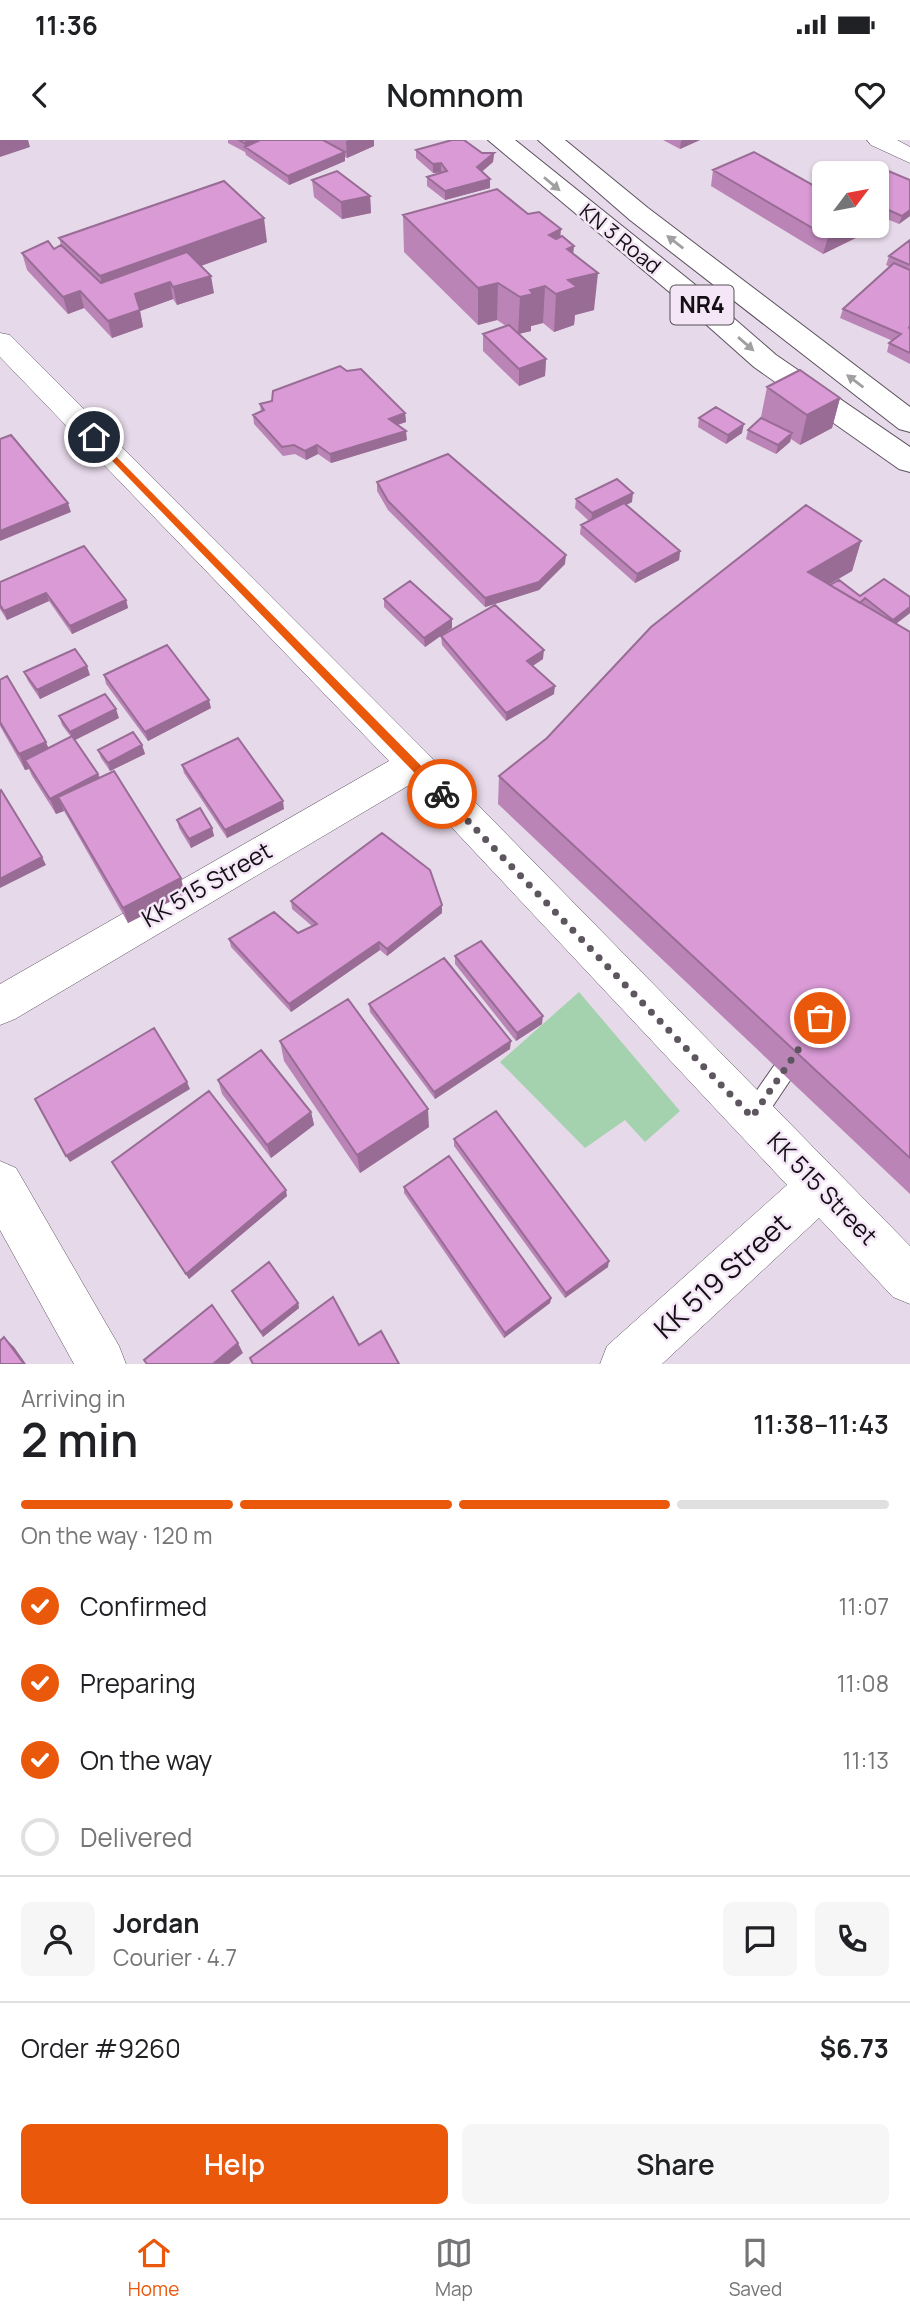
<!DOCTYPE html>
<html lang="en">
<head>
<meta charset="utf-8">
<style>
	:root { --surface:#fff; --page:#f6f6f6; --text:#202124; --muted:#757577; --line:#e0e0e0; --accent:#ea580c }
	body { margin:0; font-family:Manrope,sans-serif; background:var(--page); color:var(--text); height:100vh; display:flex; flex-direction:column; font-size:26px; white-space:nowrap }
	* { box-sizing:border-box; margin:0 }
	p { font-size:23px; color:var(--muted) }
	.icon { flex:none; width:38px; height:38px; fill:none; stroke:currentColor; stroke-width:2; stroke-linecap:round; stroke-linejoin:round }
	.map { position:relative; height:1224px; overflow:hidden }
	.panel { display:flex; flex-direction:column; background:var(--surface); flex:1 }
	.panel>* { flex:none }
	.needle { width:46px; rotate:58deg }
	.controls { position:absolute; left:812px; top:21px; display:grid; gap:14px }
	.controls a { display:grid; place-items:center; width:77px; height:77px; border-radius:10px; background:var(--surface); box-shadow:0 2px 5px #0004; font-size:35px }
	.pin { position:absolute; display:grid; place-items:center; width:60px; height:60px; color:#fff; margin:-30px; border:4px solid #fff; border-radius:50%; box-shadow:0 2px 7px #0007 }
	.courier { position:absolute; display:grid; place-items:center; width:70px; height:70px; margin:-35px; border:5px solid #ea580c; border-radius:50%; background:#fff; color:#222; box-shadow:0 2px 9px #0007 }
	.head em { font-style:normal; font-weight:600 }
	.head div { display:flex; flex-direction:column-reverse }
	.head { display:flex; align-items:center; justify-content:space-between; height:119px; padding:0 21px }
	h1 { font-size:46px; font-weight:600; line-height:52px }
	.bar { display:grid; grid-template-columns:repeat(4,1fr); gap:10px 7px; align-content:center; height:84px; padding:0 21px }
	.bar i { height:9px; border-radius:5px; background:var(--line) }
	.bar .selected { background:var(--accent) }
	.bar p { grid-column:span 4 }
	.line { display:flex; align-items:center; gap:18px; padding:0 21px; border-top:2px solid var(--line) }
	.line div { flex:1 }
	.round { display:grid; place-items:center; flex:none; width:74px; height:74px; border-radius:10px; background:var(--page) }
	ol { padding:0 21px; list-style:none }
	li { display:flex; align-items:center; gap:21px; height:77px }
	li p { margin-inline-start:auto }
	li .icon { padding:7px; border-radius:50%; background:var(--accent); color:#fff; stroke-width:4 }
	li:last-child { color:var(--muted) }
	li i { width:38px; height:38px; border:4px solid var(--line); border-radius:50% }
	.button { display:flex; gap:14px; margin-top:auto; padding:14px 21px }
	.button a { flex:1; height:80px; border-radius:10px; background:var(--accent); color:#fff; font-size:28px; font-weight:600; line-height:80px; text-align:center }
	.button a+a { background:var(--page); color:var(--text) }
	.status { display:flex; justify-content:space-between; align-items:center; height:49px; padding:0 35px; background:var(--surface); direction:ltr }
	.status svg { height:19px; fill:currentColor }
	header { display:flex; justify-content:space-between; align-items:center; height:91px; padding:0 21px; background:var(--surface); font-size:32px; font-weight:600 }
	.dock { display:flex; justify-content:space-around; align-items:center; height:98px; border-top:2px solid var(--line); background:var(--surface); font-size:19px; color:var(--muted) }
	.dock a { display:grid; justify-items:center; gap:4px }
	.dock .selected { color:var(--accent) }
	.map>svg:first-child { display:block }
</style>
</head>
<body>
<div class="status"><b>11:36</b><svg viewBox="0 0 49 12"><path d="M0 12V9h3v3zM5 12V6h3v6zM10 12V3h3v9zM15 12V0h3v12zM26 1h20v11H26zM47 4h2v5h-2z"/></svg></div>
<header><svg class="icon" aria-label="back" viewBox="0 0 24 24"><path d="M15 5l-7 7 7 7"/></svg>Nomnom<svg class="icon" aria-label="heart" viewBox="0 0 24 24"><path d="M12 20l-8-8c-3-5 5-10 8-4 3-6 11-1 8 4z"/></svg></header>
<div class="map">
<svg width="910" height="1224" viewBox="0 0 910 1224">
	<rect width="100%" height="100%" fill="#e6d9e9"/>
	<!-- green -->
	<path fill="#a4d1ae" d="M579,852L680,971L645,1002L625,980L585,1008L500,922Z"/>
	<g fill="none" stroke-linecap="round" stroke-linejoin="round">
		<!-- service casing -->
		<g stroke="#5d515f" stroke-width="2">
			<path id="service" d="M797,901L805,904L808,911L805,918L760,985L752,988L744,985L740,977L744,969L789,904Z"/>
		</g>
		<!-- minor casing -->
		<g stroke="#5d515f" stroke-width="1">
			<path id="minor" d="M867,0H897L910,7V23L871,5Z
				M0,193L10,195L428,614L910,1106V1164L893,1157L819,1078L662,1224H600L607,1206L787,1045L411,644L15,879L0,885V844L389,621L0,217Z
				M0,1021L16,1028L119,1206L126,1224H74L0,1090Z"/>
		</g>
		<!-- trunk casing -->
		<g stroke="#5d515f" stroke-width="2">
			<path id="trunk" d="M488,0H515L693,143L776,215L910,307V332L899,329L754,227L673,155Z
				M538,0H565L648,68L910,267V292L899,289L630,80Z"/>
		</g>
		<!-- service -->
		<use href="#service" fill="#fff" fill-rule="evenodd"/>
		<!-- minor -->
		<use href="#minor" fill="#fff" fill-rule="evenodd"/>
		<!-- trunk -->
		<use href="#trunk" fill="#fff" fill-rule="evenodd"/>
	</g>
	<!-- wall -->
	<path fill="#bb84b7" d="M228,0H374V6L347,18L345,17V21L289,45L246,15L245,12L228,3Z
		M663,0H700L680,9Z
		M416,10L494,13L493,22L482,31L490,48L445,60L427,46V37L441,33H433L416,18Z
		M713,30L824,86H873L872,90L823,114L711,46Z
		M877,33L910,76L899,84L877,75Z
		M312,40L370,56L371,73L342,79L314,57Z
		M528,74L560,97L573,114L594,170L575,175L574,185L554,192L543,183L531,186V191L519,194L546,219L545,236L519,246L483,211V194L506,186L497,180L478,185L404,112L403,75Z
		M59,98L267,102L201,126L214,153L177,165L173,159L140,171L143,187L112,198L84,168L68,174L27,130L22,113L54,109L61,105Z
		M910,100V224L887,212L889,203L893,201L840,178L843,169L890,127L886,125L889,116Z
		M767,247L840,258L832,288L800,305L791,299L790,302L776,314L746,299L748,290L765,280L761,277Z
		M260,264L405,273L406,282L398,285L407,300L331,323L318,314L306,320L295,314L283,316L254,284L253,275L261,272Z
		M699,278L742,293L726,304L698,287Z
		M377,342L565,424L539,450L485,467L388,370L377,351Z
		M576,359L632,362L626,365L680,411L679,420L635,443L580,394L581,385L589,381L575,368Z
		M861,401L852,431L829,444L860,456L910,457V473L896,484L910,492V1054L498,664L499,636L547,598Z
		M0,442L126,460L128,468L72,494L49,461L7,480L0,469Z
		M384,459L452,479V488L425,507L384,467Z
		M441,496L543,519L533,526L554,554L506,581L442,505Z
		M24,532L90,535L40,559L28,541Z
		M104,535L211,568L148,601L106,544Z
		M0,540L49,608L71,597L62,585L59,576L119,578L75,600L98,634L100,638L185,754L128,783L64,671L56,674L32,636L29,629L25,630L0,586Z
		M142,605L145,614L110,631L101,618L98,610Z
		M182,625L284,669L227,698L184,633Z
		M177,680L212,688L214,696L191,708L179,688Z
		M291,761L442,765V773L387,816L380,810L291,872L231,807L229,799L298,793L312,786L292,769Z
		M455,816L542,884L516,901L455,824Z
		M369,864L510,909L435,959L370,872Z
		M280,901L429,987L360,1033L284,921Z
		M218,940L311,972L314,985L271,1018L222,954Z
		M454,999L608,1127L565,1158L454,1006Z
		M112,1022L287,1056L189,1139Z
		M404,1047L551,1158L550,1163L504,1198L404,1053Z
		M232,1151L298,1163L299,1168L263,1197L235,1157Z"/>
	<!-- shaded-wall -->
	<path fill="#986c95" d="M0,0H28L30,7L0,17Z
		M251,0H269L245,7L244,3Z
		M349,0H374V6L347,18L346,1Z
		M683,0H700L680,9L681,1Z
		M345,12V21L289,45L288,36Z
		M494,13L493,22L477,36V27Z
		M441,23V32L433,33V24Z
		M490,39V48L445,60V51Z
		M370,56L371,73L342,79L341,62Z
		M910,70V76L899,84L902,76Z
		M264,78L267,102L106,160L100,136Z
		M850,86H873L872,90L823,114L828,97Z
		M561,89L558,126L549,95Z
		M574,106L571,139L598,133L594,170L575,175L574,185L554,192L556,154L567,109Z
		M211,136L214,153L177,165L173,147Z
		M170,142L173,159L140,171L143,187L112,198L108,181L135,154Z
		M498,143L497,180L478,185V148Z
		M545,146L543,183L531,186V191L518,194L520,157L530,150Z
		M80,151L84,168L68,174L63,157Z
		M546,219L545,236L519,246V229Z
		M840,258L832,288L800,305L807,275Z
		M405,273L406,282L390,287L389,279Z
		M744,284L742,293L726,304L728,295Z
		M406,291L407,300L331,323L330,314Z
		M792,293L790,302L776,314L778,305Z
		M317,305L318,314L306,320L305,311Z
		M633,353L632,362L591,382L592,373Z
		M68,363L71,372L0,401V391Z
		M861,401L852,431L799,462L808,432Z
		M680,411L679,420L635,443L637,434Z
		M566,415L565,424L539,450L485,467V458Z
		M46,453L49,461L7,480L4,471Z
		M126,460L128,468L72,494L70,486Z
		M910,467V473L890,488L893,480Z
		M452,479V488L425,507L424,498Z
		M544,510L543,519L527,529V521Z
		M87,526L90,535L40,559L37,550Z
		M555,546L554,554L506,581V573Z
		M209,560L211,568L148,601L145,592Z
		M116,569L119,578L73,601L70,592Z
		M46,602L52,618L25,620L29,629L25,630L19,614Z
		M142,605L145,614L110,631L108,623Z
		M98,634L104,650L58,657L64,671L56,674L50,659Z
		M283,661L284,669L227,698L225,690Z
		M212,688L214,696L191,708L189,699Z
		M42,717L46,725L0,748V739Z
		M181,738L185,754L128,783L123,768Z
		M442,765V773L387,816V809Z
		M379,802L380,810L291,872L289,864Z
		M543,876L542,884L516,901L517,893Z
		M511,901L510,909L435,959L434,952Z
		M187,942L190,949L70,1022L66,1016Z
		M428,969L429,987L360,1033L357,1015Z
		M311,972L314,985L271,1018L267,1005Z
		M286,1050L287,1056L189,1139L186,1134Z
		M609,1121L608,1127L565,1158L566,1153Z
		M551,1158L550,1163L504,1198L505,1193Z
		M298,1163L299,1168L263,1197L261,1192Z
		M4,1197L14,1207L26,1224H24Z
		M238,1203L243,1213L229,1224H213Z"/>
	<!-- building -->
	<path fill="#d99ad5" stroke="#986c95" stroke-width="2" d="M239,0H251L244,3Z
		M260,0H323L345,12L288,36L245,7Z
		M452,0H464L482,13H494L477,27L490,39L445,51L427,37L447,31L441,23L433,24L416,10Z
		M754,12L820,49L824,47V86H850L828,97L713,30Z
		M874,25L910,40V70L902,76L877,65V33H862Z
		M337,31L370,56L341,62L312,40Z
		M224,41L264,78L100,136L59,98Z
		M497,49L528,74L539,72L561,89L549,95L556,99L562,96L574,106L567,109L598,133L568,140L577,147L556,154L545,146L530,150L533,154L520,157L498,143L478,148L403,75Z
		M910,100V125L889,116Z
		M48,101L54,109L61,105L101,143L187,112L211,136L173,147L170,142L135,154L140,170L108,181L80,151L63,157L22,113Z
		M894,123L910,130V187L908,188L910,187V213L889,203L901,194L843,169Z
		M509,185L546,219L519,229L483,194Z
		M340,226L347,231L361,229L405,273L389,279L406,291L330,314L317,305L305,311L294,305L282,307L253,275L264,270L260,264L272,261L273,251Z
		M800,230L840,258L807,275L767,247Z
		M716,267L744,284L728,295L699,278Z
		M761,278L792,293L778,305L748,290Z
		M11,295L68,363L0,391V299Z
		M448,314L566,415L539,442L485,458L388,361L377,342Z
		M617,339L633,353L592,373L576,359Z
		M624,363L680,411L637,434L581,385Z
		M806,365L861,401L808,432L910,492V1018L499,636L547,598L651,487Z
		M84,406L126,460L70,486L46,453L4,471L0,465V442Z
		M884,439L910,457V467L893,480L865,458L860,463L830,445L839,440L860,456Z
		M410,441L452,479L424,498L384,459Z
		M495,465L544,510L527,521L555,546L506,573L441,496Z
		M167,505L209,560L145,592L104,535Z
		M75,509L87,526L37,550L24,532Z
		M7,536L46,602L19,614L0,582V540Z
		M105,554L116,569L70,592L59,576Z
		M133,592L142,605L108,623L98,610Z
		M72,596L98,634L50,659L25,620Z
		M238,598L283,661L225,690L182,625Z
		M114,631L181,738L123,768L58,657Z
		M1,650L42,717L0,739V651Z
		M200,668L212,688L189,699L177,680Z
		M382,693L430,730L442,765L387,809L379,802L289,864L229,799L274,772L298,793L317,784L291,761Z
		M481,801L543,876L517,893L455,816Z
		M444,818L511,901L434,952L369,864Z
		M348,859L428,969L357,1015L280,901Z
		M154,888L187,942L66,1016L35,959Z
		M261,910L311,972L267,1005L218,940Z
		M209,951L286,1050L186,1134L112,1022Z
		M496,971L609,1121L566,1153L454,999Z
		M449,1016L551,1158L505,1193L404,1047Z
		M269,1122L298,1163L261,1192L232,1151Z
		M333,1157L359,1205L381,1191L399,1224H253L250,1218Z
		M212,1165L238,1203L213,1224H147L144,1220Z
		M4,1197L24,1224H0V1201Z"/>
	<!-- one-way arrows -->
	<defs><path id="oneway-solid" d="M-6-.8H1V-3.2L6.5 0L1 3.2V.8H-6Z" transform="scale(1.75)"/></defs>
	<g fill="#a19fa1">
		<use href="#oneway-solid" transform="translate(552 44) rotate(40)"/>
		<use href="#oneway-solid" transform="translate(675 102) rotate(-142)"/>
		<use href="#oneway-solid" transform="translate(746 204) rotate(41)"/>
		<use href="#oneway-solid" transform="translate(855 241) rotate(-143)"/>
	</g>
	<!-- route -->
	<path fill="#ea580c" d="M94,294L446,651V657H438L91,299V295Z"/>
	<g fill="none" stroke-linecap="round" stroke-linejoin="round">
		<!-- done -->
		<path stroke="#5d565f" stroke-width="7" stroke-dasharray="0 12.6" d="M442,654L752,977L820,878"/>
	</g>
	<g text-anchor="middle" stroke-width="5" stroke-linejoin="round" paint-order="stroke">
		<!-- far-street labels -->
		<g font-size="21" fill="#130f14" stroke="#f4e6f6">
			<text transform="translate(620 99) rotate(39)" y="7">KN 3 Road</text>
		</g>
		<!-- shield labels -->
		<rect fill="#f4e6f6" stroke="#565058" stroke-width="2" x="670.5" y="145.5" width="63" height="39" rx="5"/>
		<g font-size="23" font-weight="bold" fill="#130f14">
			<text x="702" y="173">NR4</text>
		</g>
		<!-- street labels -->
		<g font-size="24" fill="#130f14" stroke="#f4e6f6">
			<text transform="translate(207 745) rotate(-30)" y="8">KK 515 Street</text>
			<text transform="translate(822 1049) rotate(46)" y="8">KK 515 Street</text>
		</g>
		<!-- near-street labels -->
		<g font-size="28" fill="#130f14" stroke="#f4e6f6">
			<text transform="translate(722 1136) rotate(-42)" y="10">KK 519 Street</text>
		</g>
	</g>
</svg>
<div class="controls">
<a><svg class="needle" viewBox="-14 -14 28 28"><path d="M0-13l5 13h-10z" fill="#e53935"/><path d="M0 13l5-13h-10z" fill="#757577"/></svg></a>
</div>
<div class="pin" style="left:820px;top:878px;background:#ea580c"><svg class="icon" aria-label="bag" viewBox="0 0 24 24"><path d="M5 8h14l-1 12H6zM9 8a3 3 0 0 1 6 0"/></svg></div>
<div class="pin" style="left:94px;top:297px;background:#1f2937"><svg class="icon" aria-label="home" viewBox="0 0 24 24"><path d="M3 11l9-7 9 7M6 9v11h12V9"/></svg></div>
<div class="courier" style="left:442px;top:654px"><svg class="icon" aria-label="bike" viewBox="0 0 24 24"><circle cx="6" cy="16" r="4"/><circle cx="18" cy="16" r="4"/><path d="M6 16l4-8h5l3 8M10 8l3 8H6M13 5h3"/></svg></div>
</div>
<section class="panel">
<div class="head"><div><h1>2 min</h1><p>Arriving in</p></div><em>11:38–11:43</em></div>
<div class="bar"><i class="selected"></i><i class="selected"></i><i class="selected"></i><i></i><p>On the way · 120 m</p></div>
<ol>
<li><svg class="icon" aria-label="check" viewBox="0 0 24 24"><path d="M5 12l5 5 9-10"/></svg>Confirmed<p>11:07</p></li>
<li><svg class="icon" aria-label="check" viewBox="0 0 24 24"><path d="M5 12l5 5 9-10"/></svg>Preparing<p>11:08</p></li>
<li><svg class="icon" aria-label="check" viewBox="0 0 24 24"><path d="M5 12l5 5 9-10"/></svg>On the way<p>11:13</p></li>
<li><i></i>Delivered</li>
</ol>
<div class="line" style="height:126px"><a class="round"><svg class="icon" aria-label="person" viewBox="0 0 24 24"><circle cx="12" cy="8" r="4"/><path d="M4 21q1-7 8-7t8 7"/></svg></a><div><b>Jordan</b><p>Courier · 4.7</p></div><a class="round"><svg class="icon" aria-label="chat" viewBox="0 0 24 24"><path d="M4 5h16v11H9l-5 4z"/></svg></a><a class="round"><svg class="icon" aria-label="phone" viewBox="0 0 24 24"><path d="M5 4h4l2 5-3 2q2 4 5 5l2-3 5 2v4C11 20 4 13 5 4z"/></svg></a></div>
<div class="line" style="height:91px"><div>Order #9260</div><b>$6.73</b></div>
<div class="button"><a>Help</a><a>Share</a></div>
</section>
<nav class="dock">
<a class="selected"><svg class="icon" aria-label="home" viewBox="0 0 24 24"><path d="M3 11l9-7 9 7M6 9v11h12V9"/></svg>Home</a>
<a><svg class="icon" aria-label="map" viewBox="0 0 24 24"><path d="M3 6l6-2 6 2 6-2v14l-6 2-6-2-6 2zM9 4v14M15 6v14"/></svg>Map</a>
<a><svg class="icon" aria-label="saved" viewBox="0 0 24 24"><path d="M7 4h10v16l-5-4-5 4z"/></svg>Saved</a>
</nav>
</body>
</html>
